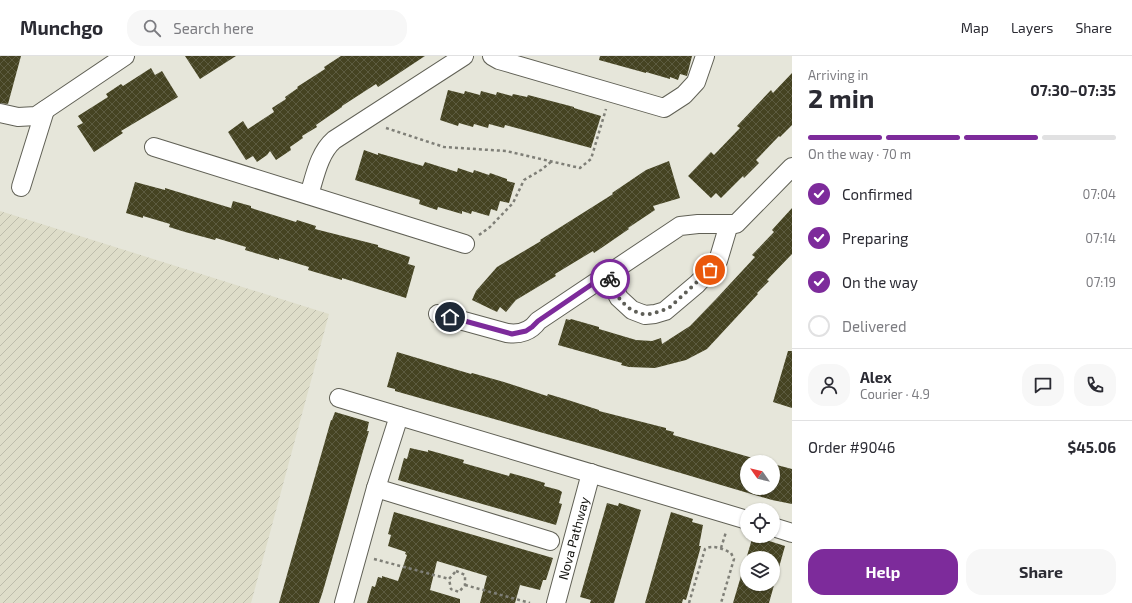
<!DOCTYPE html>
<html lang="en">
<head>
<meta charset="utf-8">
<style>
	:root { --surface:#fff; --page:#f7f7f7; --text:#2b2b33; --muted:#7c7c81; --line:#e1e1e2; --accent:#7d2b9b }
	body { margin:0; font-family:"Exo 2",sans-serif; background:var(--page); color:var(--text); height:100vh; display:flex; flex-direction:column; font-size:15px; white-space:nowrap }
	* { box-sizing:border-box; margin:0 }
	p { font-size:13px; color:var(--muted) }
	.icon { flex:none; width:22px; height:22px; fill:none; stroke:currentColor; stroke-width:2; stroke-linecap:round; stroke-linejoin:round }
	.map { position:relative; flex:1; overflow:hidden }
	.sheet { display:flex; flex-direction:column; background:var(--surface); width:340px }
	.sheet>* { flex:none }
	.needle { width:26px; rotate:304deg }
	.controls { position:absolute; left:740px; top:399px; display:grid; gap:8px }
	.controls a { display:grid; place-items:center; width:40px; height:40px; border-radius:50%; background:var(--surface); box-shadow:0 1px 3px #0004; font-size:20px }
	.pin { position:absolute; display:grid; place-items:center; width:34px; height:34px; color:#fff; margin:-17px; border:2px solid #fff; border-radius:50%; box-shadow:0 1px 4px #0007 }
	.courier { position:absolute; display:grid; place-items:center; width:40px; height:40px; margin:-20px; border:3px solid #7d2b9b; border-radius:50%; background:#fff; color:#222; box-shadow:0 1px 5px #0007 }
	.summary em { font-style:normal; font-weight:700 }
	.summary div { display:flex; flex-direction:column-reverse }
	.summary { display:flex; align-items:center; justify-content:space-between; height:68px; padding:0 16px }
	h1 { font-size:26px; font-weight:700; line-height:30px }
	.bar { display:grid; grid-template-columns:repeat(4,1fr); gap:6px 4px; align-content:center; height:48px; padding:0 16px }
	.bar i { height:5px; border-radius:3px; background:var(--line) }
	.bar .selected { background:var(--accent) }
	.bar p { grid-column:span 4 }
	.line { display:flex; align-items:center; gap:10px; padding:0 16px; border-top:1px solid var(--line) }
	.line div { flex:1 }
	.round { display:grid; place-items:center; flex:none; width:42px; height:42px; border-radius:16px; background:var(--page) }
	ol { padding:0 16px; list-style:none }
	li { display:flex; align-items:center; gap:12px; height:44px }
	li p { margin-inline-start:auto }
	li .icon { padding:4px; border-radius:50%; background:var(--accent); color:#fff; stroke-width:4 }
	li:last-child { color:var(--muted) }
	li i { width:22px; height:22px; border:2px solid var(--line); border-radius:50% }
	.primary-button { display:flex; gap:8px; margin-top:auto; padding:8px 16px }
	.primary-button a { flex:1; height:46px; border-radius:16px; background:var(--accent); color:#fff; font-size:16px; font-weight:700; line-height:46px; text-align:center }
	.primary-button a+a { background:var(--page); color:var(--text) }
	header { display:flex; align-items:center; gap:24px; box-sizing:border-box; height:56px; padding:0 20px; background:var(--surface); border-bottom:1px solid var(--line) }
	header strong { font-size:19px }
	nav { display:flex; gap:22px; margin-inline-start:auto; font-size:14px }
	.search { width:280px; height:36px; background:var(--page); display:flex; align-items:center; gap:10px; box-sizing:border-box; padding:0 14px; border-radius:16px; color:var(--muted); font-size:15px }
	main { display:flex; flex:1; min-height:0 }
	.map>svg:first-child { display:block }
</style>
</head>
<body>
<header>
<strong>Munchgo</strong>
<div class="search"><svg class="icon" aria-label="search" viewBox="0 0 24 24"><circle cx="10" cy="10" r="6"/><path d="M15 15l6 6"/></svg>Search here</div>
<nav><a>Map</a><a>Layers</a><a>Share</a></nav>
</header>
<main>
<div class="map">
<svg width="792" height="547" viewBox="0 0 792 547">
	<defs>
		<pattern id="industrial-furrows" width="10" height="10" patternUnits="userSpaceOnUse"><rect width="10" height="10" fill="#deddc9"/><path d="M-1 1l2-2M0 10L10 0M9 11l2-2" fill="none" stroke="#bebdac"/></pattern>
		<pattern id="building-cross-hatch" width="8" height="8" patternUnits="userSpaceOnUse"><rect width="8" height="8" fill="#454322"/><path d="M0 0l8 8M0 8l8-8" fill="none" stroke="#5c5b40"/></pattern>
	</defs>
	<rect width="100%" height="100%" fill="#e6e6da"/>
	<!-- industrial -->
	<path fill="url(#industrial-furrows)" d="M0,155L329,258L251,547H0Z"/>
	<!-- building -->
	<path fill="url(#building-cross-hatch)" fill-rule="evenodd" d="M0,0H21L8,48L0,47Z
		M185,0H236L200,23Z
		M341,0H425L378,31L376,28L342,50V51L316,69L317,71L302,80L303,82L290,91L291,94L276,104L270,95L267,99L257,106L253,100L246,104L228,76L243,65L248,73L274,56L272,52L286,43L285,41L298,32L297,31L325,13L324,11Z
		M600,0H692L687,20L680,18L678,24L670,21V23L646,16V17L599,4Z
		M151,12L155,19L162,15L178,41L121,75L123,77L94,96L77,70L83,67L78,60L108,41L106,38L121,28L123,30Z
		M792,17V69L780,81L779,80L756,104L759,107L744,122L743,120L721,142L716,137L711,142L688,120L711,96L714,99L740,72L737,70L771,34L773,37Z
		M448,34L464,38L465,35L480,39L481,35L496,39L497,36L512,40L513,38L527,41L528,39L574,51V52L601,60L591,92L505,69L504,72L489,68L488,72L474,68L473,71L459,67L458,70L440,64Z
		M364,94L378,99V97L423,110L425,106L457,116L458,112L473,117L474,114L489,119L490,117L507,123V125L515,127L509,147L500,145L497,155L491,153L489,160L472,155L471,158L462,155V158L438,151L437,154L419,148L420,144L355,124Z
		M669,105L680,142L653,150L655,154L628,172L629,173L594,197L593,195L555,218L556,220L516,244L506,256L500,251L497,256L472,244L476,235L497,211L541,185L540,184L613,138L612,137L646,114Z
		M135,126L165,134V132L231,152L233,145L251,150V152L296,166L297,164L316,170L315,173L378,189V191L410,201L408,208L415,210L406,242L342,222V224L308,214L309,211L279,202V204L245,194L246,191L216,182L215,184L185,176L169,171L170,168L143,160V162L126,157Z
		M792,152V198L767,224L769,225L757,237L758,238L707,293L686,304L655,312L629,311L621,309L622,307L558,289L566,263L570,264L571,263L599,271V273L636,284L652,285L661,282L662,288L690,270L717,242L755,201L752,199L774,176L772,174Z
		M788,295H792V352L773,346Z
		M397,296L471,318L472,317L504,326L547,340L548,338L568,344L599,354V355L666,372V374L674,376L673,379L767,406H747V432H773V408L792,413V448L772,444L603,394L395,335V333L387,331Z
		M335,356L369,366L367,375H369L363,395L323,535L319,547H279L331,364H332Z
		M410,392L428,396V394L464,404L463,407L509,420L510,417L532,423L545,427L544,430L559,434L562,436L559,447L562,448L556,469L398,424L404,402L407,403Z
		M607,447L618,450L619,447L641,454L614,547H590L591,544L580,541Z
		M394,456L553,502L546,524H543L540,534L520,529L515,547H480L487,520L437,505L430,534L460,543V547H367L372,530L375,531L378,521L382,522V520L398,525L407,499L405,498L406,496L388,490L391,479L388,478Z
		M671,456L693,463L692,466L703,469L699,490H701L688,537L686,544L683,543L682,547H645Z
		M752,483L762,486L763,483L785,490L769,547H733ZM747,502H773V528H747Z"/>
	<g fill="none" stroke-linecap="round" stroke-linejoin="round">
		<!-- minor casing -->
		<g stroke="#616156" stroke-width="20">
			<g id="minor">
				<path d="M492,0L499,4L664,52L684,39L696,26L705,0"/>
				<path d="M0,57L18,61L36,60L125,0"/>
				<path d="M154,91L465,188"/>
				<path d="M21,131L45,54"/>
				<path d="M309,139C315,120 319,97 334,84L464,0"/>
				<path d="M607,219L619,242L632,254L645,259L655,258L665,255L697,228L718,205L729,168"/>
				<path d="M438,258L507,277C520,279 531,275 538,265L680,170L698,168H736L792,111"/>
				<path d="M339,342L747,464"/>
				<path d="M376,432L550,485"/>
				<path d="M773,471L792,477"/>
				<path d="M344,547L376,432L399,360"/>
				<path id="s1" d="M556,547L591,417"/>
			</g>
		</g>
		<!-- path -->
		<path stroke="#7f7f77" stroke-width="2.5" stroke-dasharray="3 3" stroke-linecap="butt" d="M386,72L444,91L506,95L580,112L591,103L606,53
			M479,179L490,171L513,147L524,124L541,114L552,105
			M721,492L726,476
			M374,503L449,523
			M456,515L465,519V529L459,536L451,533L449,523Z
			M465,529L530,547
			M689,547L705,493C713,488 723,493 731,497L734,503L721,547"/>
		<!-- minor -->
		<use href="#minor" stroke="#fff" stroke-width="18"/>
	</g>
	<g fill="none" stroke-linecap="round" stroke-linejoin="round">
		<!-- done -->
		<path stroke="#5e5e57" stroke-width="4" stroke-dasharray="0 7.2" d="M610,223L619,242L627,251L640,258H652L669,252L710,214"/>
		<!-- route -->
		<path stroke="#7d2b9b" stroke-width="5" d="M450,261L512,278L526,275L532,271L538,265L607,218L610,223"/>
	</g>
	<g text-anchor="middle" stroke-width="4" stroke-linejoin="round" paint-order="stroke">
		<!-- street labels -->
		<g font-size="13" fill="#151511" stroke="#f4f3e7">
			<text dy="5" stroke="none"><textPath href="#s1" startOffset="67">Nova Pathway</textPath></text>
		</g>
	</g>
</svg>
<div class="controls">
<a><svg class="needle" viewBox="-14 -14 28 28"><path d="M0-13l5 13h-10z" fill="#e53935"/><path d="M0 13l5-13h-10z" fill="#7c7c81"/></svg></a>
<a><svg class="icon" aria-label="locate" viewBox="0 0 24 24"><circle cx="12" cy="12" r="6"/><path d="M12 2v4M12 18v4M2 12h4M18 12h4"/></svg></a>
<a><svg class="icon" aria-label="layers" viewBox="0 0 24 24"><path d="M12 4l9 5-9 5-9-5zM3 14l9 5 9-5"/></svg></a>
</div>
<div class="pin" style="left:710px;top:214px;background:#ea580c"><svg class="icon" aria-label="bag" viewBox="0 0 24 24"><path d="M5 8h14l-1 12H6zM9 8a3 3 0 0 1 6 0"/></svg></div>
<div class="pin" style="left:450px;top:261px;background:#1f2937"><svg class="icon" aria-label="home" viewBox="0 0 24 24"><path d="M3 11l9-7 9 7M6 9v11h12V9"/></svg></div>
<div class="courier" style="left:610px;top:223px"><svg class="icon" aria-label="bike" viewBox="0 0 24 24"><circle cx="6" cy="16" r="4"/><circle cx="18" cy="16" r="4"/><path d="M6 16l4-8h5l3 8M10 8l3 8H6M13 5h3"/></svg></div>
</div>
<section class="sheet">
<div class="summary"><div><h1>2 min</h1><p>Arriving in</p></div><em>07:30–07:35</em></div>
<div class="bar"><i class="selected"></i><i class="selected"></i><i class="selected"></i><i></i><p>On the way · 70 m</p></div>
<ol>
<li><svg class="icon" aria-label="check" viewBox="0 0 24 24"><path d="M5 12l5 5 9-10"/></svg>Confirmed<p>07:04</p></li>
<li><svg class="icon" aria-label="check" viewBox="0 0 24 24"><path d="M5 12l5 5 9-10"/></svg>Preparing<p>07:14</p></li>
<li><svg class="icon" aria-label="check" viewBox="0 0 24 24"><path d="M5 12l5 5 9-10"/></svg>On the way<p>07:19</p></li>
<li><i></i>Delivered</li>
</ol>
<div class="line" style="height:72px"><a class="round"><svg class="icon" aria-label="person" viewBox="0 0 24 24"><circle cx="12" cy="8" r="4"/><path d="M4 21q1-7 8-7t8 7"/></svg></a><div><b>Alex</b><p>Courier · 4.9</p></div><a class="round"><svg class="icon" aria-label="chat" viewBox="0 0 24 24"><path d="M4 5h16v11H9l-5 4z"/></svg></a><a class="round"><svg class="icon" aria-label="phone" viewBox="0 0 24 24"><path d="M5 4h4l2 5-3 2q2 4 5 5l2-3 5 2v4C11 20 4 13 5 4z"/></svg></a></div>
<div class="line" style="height:52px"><div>Order #9046</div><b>$45.06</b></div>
<div class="primary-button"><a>Help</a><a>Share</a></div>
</section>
</main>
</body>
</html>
